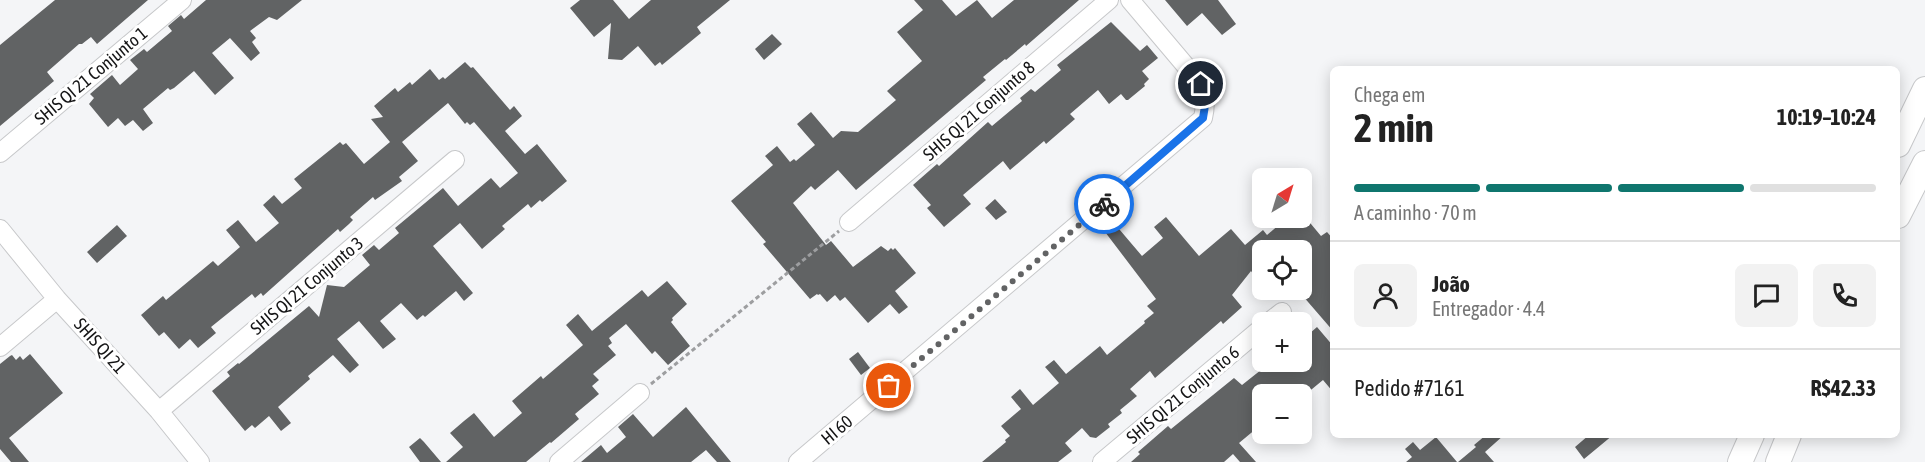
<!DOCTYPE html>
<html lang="pt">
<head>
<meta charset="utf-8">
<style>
	:root { --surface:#fff; --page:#f2f2f2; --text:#222; --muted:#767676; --line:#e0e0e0; --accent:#0f766e }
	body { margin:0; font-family:"Asap Condensed",sans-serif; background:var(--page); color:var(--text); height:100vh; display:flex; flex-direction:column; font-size:22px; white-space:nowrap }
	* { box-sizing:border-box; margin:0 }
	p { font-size:20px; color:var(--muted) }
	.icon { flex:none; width:33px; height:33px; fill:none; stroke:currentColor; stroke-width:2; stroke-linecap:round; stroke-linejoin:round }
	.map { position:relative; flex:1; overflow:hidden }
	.details { position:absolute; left:1330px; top:66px; width:570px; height:372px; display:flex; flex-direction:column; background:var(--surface); border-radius:9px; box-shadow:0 3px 15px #0003 }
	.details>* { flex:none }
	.needle { width:39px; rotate:38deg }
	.fabs { position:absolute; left:1252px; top:168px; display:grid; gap:12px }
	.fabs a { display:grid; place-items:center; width:60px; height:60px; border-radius:9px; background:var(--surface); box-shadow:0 3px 15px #0003; font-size:30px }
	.pin { position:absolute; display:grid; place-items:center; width:51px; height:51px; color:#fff; margin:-26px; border:3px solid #fff; border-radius:50%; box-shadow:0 2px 6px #0007 }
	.courier { position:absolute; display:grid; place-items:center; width:60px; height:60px; margin:-30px; border:4px solid #1a73e8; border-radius:50%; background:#fff; color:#222; box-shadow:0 2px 8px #0007 }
	.head em { font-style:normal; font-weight:700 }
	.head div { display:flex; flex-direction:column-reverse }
	.head { display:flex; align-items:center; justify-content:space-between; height:102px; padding:0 24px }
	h1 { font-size:39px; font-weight:700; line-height:45px }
	.bar { display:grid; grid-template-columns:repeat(4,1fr); gap:9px 6px; align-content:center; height:72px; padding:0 24px }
	.bar i { height:8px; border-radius:4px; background:var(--line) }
	.bar .current { background:var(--accent) }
	.bar p { grid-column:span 4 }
	.line { display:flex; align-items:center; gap:15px; padding:0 24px; border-top:2px solid var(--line) }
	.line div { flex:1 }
	.round { display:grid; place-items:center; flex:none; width:63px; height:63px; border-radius:9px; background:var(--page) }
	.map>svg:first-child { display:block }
</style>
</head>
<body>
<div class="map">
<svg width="1925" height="462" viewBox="0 0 1925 462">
	<rect width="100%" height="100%" fill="#f4f5f7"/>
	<!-- building -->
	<path fill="#616364" d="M55,0H148L97,44L91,37L82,44H79L47,72L54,81L0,126V45Z
		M206,0H302L277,20L269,17L250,31L256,38L252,42L260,53L251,61L230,38L212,53L234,78L215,95L194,71L174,88L170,90L168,88L143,109L153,123L143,131L133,120L125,126L118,118L108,127L89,104L94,98L90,94L112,75L120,85L138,69L130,60L144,49L147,52L172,31L168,26L181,15L184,19Z
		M580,0H613L629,19L651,0H730L697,27L701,33L662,65L660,62L655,66L638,46L622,60L608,59L611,23L594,37L570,8Z
		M914,0H942L956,16L977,0L992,18L1014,0H1079L1026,46L1025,44L1006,60L1005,59L983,77L986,80L856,190L838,170L815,190L811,186L793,203L826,245L831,241L853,267L881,246L888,251L891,248L893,250L895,248L916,273L895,291L908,307L899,314L890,304L868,323L845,297L840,301L835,295L827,302L820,294L818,295L817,294L810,299L763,244L766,242L731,201L773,165L765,156L777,146L790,162L794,159L796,161L815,145L797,124L811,112L833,138L841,131L858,132L896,100L887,91L922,61L897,32L923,10Z
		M1165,0H1218L1236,24L1222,35L1202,13L1187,26Z
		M1111,22L1140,51L1147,45L1158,58L1142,71L1149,79L1144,84L1145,86L1128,100H1126L1121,94L1109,104L1098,90L1070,114L1075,119L1046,144L1044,141L1010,170L1003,161L963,195L971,204L944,227L927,208L931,205L913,185L937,164L939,166L988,122L992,126L1022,101L1020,98L1031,89L1035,92L1061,70L1057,65Z
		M772,34L782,44L764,60L755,49Z
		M465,62L471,68L473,67L510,110L514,106L522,116L505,131L525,154L537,144L567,181L542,202L540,200L531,208L528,204L502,226L505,229L482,249L460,223L433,246L473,293L464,301L456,291L425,317L423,315L417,320L401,303L380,321L396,339L383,349L359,321L337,339L359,365L350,373L333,355L308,376L310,379L278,407L291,423L281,431L269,416L255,428L252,425L245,431L212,391L230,376L227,372L238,363L239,364L309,306L319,317L327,285L344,287L370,265L362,255L374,245L379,250L399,233L395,228L443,188L458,206L491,178L500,188L518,173L474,122L470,125L467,122L465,124L448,103L402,142L418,161L399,177L402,181L375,200L373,197L350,217L353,220L349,224L340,232L338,229L263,296L261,293L255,298L252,294L211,327L216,333L198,348L190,339L179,349L164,332L159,336L141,315L163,296L166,300L213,261L218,266L240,247L226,230L238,220L256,242L279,223L263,205L274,195L282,204L302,188L294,179L340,142L343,145L346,143L364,164L390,142L371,119L383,117L374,106L395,88L398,92L410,82L412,85L430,69L439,80L443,77L445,79Z
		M995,199L1007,212L996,220L985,208Z
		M1108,216L1142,256L1163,238L1154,227L1166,217L1199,256L1231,229L1245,245L1263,230L1267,235L1287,218H1306L1321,236L1327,232L1334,240V332L1302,295V250H1263V268L1254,275L1251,271L1232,295L1242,307L1223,324L1221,321L1155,378L1150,371L1130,389L1137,396L1120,410L1122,413L1108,424L1110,427L1096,438L1090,437L1082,428L1065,443L1072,451L1058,462H982L1006,442L1005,440L1010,436L1001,426L1021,409L1011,397L1020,389L1033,405L1059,383L1045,367L1054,360L1066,374L1100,346L1107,355L1145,323L1144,321L1154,313L1147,306L1156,299L1099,224Z
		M117,225L127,236L97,263L87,252Z
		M667,281L687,304L672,318L673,320L671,322L690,346L668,365L655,351L652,354L626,324L609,338L612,343L608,346L616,355L593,374L599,380L592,386L599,394L575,414L579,419L551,443L550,442L526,462H446L463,447L450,433L464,421L474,413L494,437L522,413L512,401L541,376L543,379L583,345L566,325L578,314L592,331L642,290L648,297Z
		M1317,327L1334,347V393L1323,380L1306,394H1263V423L1239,443L1256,462H1240L1233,454L1224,462H1131L1140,454L1138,452L1168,426L1171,429L1234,378L1242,385L1271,362H1302V340Z
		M858,352L870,368L861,375L849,359Z
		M30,354L63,393L9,438L29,462H11L0,449V364L10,356L12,355L16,360L20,356L23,360Z
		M686,407L731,462H717L706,450L691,462H581L601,445L607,453L626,437L618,427L633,414L653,437Z
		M1486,435H1504L1485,452L1494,462H1458L1476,447L1474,445Z
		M1589,435H1613L1584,459L1575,447Z
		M1436,437L1457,462H1406L1412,457L1405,449L1413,442L1420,450Z
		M420,438L424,442L441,462H420L409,447Z"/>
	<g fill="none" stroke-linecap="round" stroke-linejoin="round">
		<!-- minor casing -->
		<g stroke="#c7c8ca" stroke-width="20">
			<path id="minor" d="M0,153L182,0
				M849,222L1109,0
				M0,229L57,299L159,411L200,462
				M1269,322L1282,312
				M0,347L57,299
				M159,411L455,160
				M559,462L640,393
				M798,462L1203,118C1206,105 1205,96 1201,84L1130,0
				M1102,462L1263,327"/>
		</g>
		<!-- major casing -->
		<g stroke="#c7c8ca" stroke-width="26">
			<path id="major" d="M1898,145L1925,89
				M1898,216L1925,163
				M1740,462L1752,435
				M1778,462L1789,435"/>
		</g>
		<!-- path -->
		<path stroke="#9d9ea0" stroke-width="3" stroke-dasharray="4.5 3" stroke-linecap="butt" d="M651,384L839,231"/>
		<!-- minor -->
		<use href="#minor" stroke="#fff" stroke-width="18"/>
		<!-- major -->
		<use href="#major" stroke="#fff" stroke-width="24"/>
	</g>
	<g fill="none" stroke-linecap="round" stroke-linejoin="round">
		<!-- done -->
		<path stroke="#626364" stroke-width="6" stroke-dasharray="0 10.8" d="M889,386L1104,204"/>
		<!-- route -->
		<path stroke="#1a73e8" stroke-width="8" d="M1104,204L1203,118C1206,105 1205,96 1201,84"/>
	</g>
	<g text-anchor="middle" stroke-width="6" stroke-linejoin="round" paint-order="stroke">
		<!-- street labels -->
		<g font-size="18" fill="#141415" stroke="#fff">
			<text transform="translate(91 76) rotate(-40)" y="6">SHIS QI 21 Conjunto 1</text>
			<text transform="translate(979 111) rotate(-41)" y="6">SHIS QI 21 Conjunto 8</text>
			<text transform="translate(307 286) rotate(-40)" y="6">SHIS QI 21 Conjunto 3</text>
			<text transform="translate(100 346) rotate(48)" y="6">SHIS QI 21</text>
			<text transform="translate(1183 395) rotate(-40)" y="6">SHIS QI 21 Conjunto 6</text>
			<text transform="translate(837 430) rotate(-40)" y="6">HI 60</text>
		</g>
	</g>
</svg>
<div class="fabs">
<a><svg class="needle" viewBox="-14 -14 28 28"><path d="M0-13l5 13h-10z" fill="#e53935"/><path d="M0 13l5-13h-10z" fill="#767676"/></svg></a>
<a><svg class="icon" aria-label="locate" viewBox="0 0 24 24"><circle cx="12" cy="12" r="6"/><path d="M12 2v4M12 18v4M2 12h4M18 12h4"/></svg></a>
<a>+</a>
<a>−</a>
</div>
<div class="pin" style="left:889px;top:386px;background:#ea580c"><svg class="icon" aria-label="bag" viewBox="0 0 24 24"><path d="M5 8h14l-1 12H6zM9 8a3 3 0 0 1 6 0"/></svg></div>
<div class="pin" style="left:1201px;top:84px;background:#1f2937"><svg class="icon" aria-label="home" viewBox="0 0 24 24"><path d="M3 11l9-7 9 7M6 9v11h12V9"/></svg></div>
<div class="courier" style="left:1104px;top:204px"><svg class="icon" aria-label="bike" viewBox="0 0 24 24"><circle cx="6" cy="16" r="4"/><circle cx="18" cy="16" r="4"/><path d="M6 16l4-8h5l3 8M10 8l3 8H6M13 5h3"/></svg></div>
<section class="details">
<div class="head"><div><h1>2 min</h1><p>Chega em</p></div><em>10:19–10:24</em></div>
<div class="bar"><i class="current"></i><i class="current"></i><i class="current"></i><i></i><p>A caminho · 70 m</p></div>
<div class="line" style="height:108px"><a class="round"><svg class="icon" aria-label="person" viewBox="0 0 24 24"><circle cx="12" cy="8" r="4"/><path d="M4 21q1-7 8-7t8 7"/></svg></a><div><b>João</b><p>Entregador · 4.4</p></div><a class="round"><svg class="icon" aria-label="chat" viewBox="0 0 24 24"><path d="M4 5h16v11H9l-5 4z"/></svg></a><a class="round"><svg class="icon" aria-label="phone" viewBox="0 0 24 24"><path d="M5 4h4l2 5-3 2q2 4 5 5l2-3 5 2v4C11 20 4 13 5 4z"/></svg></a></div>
<div class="line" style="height:78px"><div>Pedido #7161</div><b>R$42.33</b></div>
</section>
</div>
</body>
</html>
